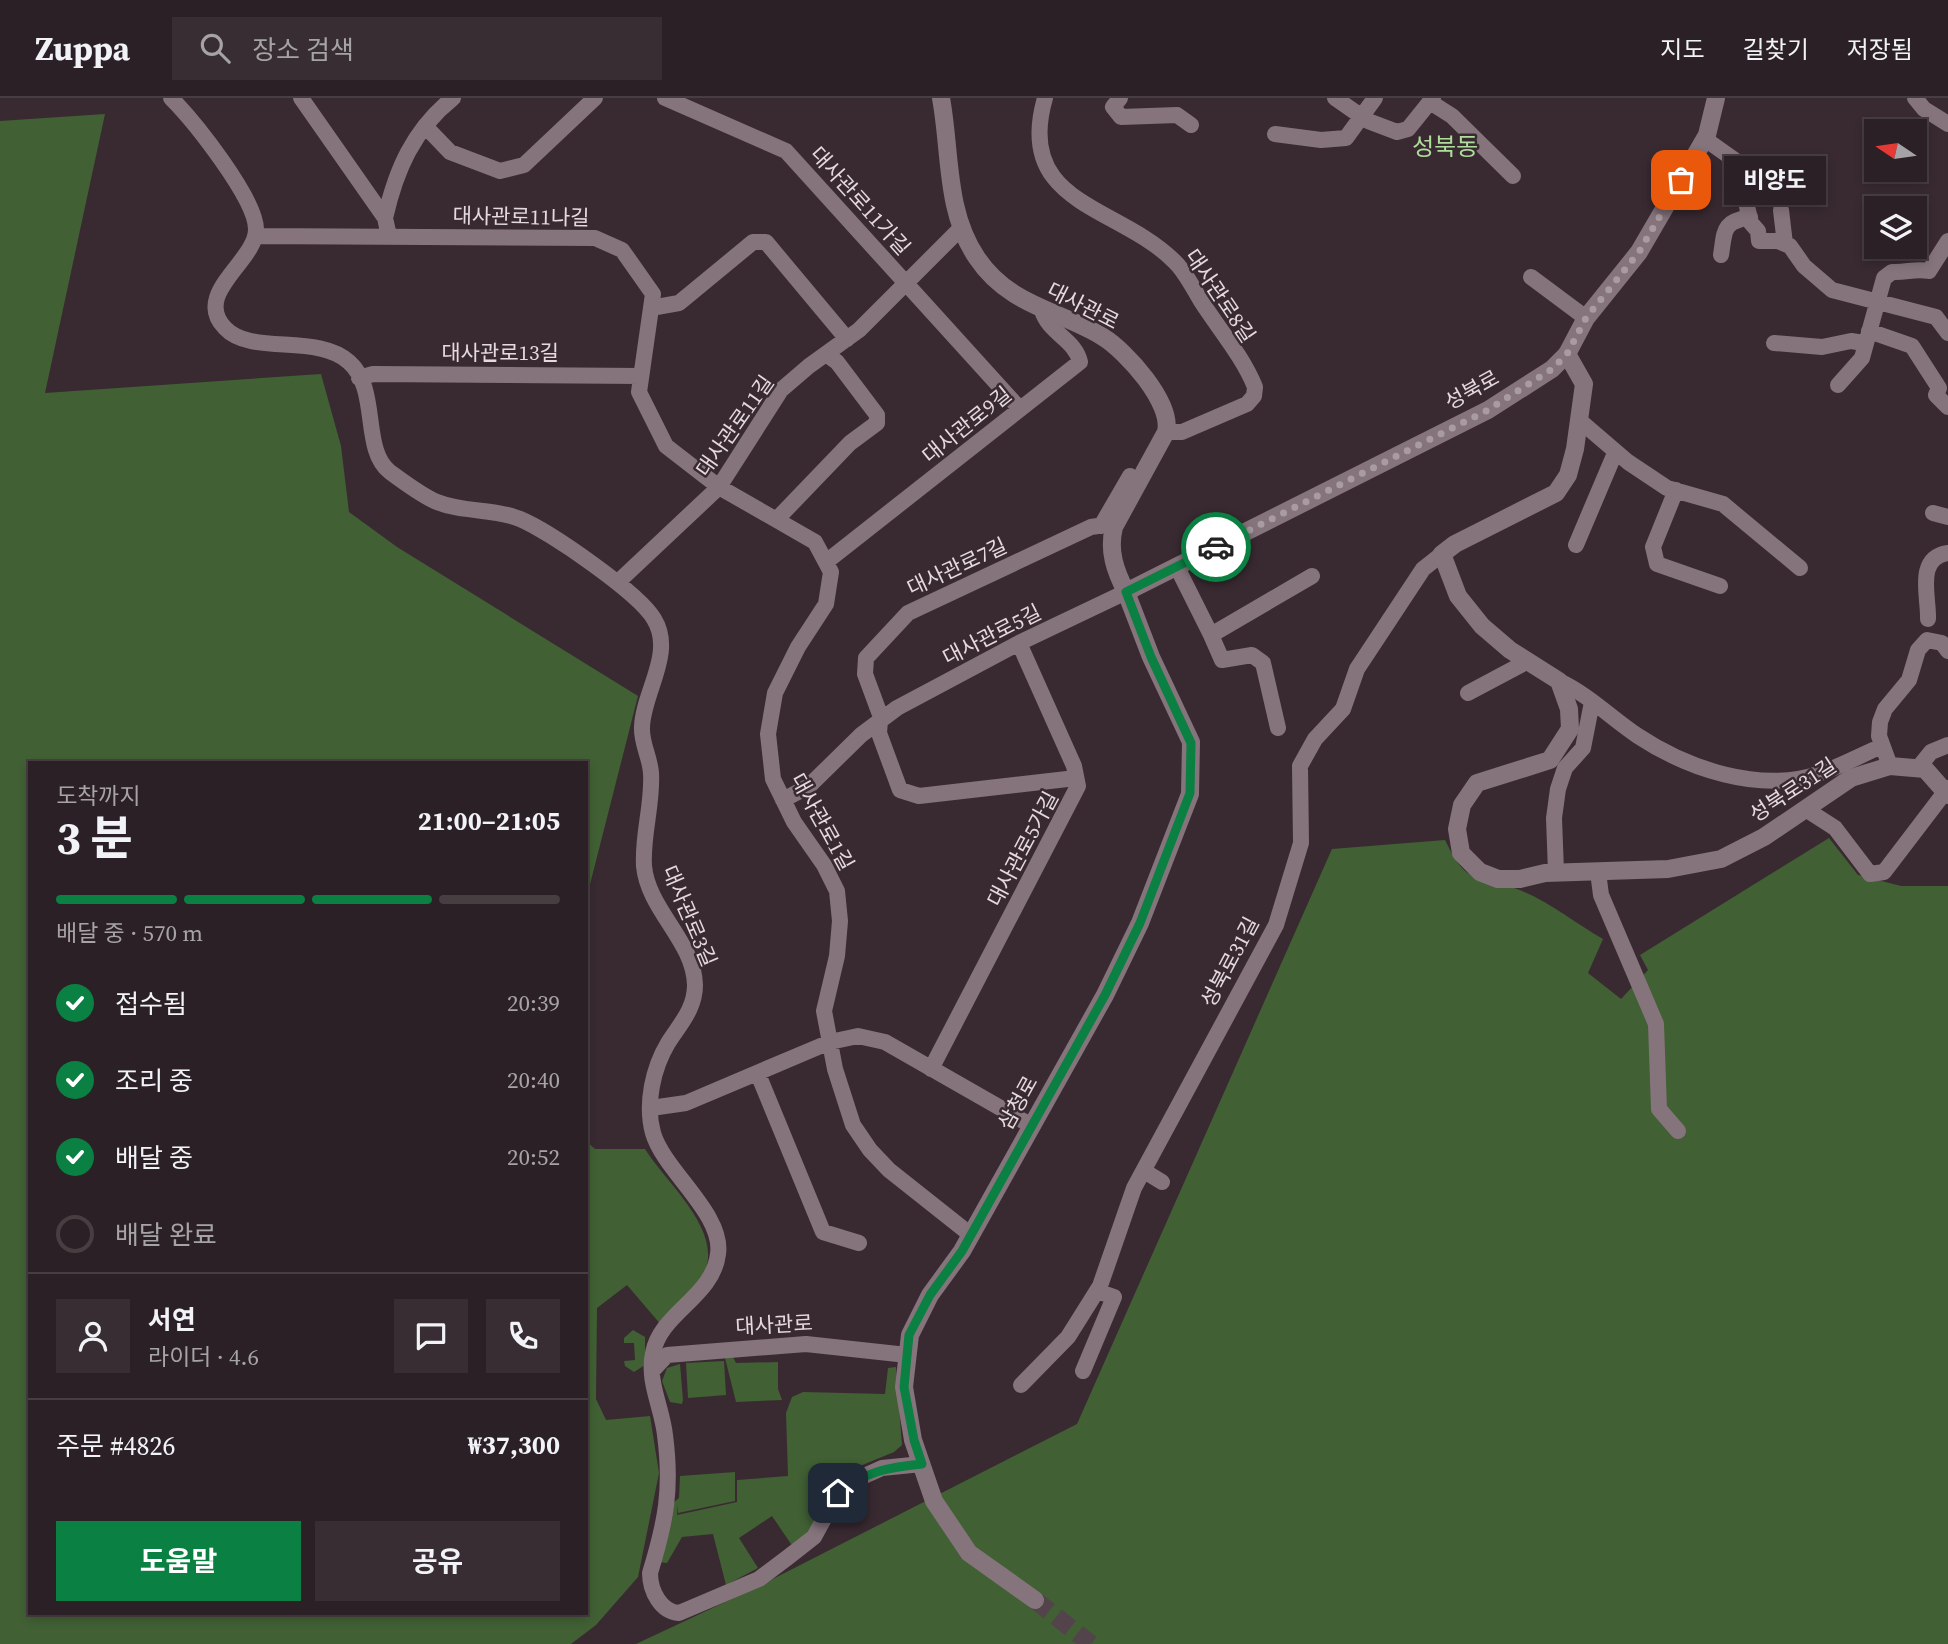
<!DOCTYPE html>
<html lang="ko">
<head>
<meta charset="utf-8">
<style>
	:root { --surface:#2b2025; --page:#372d32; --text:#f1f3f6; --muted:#a6a3a7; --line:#473e42; --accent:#0b8043 }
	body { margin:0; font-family:"Source Serif 4","Noto Sans KR",serif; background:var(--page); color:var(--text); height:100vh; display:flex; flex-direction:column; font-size:26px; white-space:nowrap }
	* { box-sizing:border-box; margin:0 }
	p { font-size:23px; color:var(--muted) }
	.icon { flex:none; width:38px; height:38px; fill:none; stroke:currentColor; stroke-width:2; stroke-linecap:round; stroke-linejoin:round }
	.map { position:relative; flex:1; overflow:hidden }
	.details { position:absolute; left:28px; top:663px; width:560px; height:854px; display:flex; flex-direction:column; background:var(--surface); border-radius:0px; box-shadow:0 4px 10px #0003,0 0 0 2px var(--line) }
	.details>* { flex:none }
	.needle { width:46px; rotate:283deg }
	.tools { position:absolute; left:1864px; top:21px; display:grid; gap:14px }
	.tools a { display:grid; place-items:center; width:63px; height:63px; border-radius:0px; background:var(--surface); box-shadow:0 4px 10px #0003,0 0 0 2px var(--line); font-size:35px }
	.pin { position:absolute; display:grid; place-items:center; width:60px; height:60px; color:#fff; margin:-30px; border-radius:14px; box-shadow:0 4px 10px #0006 }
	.courier { position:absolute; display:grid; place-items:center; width:70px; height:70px; margin:-35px; border:5px solid #0b8043; border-radius:50%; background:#fff; color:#222; box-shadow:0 2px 9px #0007 }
	.bubble { position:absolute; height:49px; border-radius:0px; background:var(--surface); box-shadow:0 4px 10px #0003,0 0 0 2px var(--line); font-size:23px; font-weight:700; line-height:49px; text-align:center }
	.headline em { font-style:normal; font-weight:700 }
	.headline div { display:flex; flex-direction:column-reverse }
	.headline { display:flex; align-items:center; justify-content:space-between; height:119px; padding:0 28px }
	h1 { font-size:46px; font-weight:700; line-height:52px }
	.bar { display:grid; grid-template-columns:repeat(4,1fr); gap:10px 7px; align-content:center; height:84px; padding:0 28px }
	.bar i { height:9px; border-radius:5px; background:var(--line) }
	.bar .current { background:var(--accent) }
	.bar p { grid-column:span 4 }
	.line { display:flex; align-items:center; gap:18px; padding:0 28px; border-top:2px solid var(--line) }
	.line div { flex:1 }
	.round { display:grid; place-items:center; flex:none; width:74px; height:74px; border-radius:0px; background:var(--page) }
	ol { padding:0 28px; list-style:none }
	li { display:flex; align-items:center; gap:21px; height:77px }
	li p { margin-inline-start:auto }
	li .icon { padding:7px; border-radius:50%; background:var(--accent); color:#fff; stroke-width:4 }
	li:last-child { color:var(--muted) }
	li i { width:38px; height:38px; border:4px solid var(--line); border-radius:50% }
	.primary-button { display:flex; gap:14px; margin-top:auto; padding:14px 28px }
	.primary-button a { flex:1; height:80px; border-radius:0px; background:var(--accent); color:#fff; font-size:28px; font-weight:700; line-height:80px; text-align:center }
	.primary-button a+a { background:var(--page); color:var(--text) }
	header { display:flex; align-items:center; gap:42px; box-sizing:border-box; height:98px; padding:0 35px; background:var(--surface); border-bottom:2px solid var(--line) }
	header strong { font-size:33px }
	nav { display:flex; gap:38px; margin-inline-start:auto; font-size:24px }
	.search { width:490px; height:63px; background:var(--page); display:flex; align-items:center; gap:18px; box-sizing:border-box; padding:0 24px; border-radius:0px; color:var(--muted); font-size:26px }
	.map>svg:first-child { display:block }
</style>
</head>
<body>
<header>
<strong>Zuppa</strong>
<div class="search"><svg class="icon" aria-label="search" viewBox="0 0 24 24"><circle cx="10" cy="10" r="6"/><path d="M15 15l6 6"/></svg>장소 검색</div>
<nav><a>지도</a><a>길찾기</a><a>저장됨</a></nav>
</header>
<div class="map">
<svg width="1948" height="1546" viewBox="0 0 1948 1546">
	<rect width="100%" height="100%" fill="#392a31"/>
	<!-- green -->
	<path fill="#416034" d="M105,16L45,295L321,276L341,348L349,414L397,449L638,598L586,802V665H30V1516H586V1043L595,1051H645C665,1084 726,1134 703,1177C694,1195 675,1212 662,1228L627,1187L597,1210L596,1301L606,1322L650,1318L659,1375L638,1479L596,1527L571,1546H0V23Z
		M1829,740L1858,777L1901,788H1948V1546H636L753,1491L1077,1326L1332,751L1445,742C1468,790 1476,775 1517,791C1547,802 1575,825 1603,841L1588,875L1621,901L1648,872L1640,857Z
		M633,1232L645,1239V1267L634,1274L625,1268L624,1263L635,1262L634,1245H624V1240Z
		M733,1259L736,1265L778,1264V1291L782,1302L736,1304L725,1260Z
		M724,1263L726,1297L688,1300L686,1265Z
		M680,1266L683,1302L682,1306L670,1304L662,1283L667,1270Z
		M896,1269L902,1347L894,1354L838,1377L823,1394L817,1420L800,1447L791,1446L772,1418L739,1440L758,1470L726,1487L713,1436L682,1439L667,1465L659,1464L673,1405L679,1400L680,1378L735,1374V1403L678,1415V1406L677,1417L737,1404V1382L788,1378L786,1315L792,1299L803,1294L885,1296L888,1270Z"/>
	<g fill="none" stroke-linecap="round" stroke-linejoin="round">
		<!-- tertiary-tunnel -->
		<path stroke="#53444b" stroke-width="18" stroke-dasharray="18 9" stroke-linecap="butt" d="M1035,1502L1091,1546"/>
		<!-- minor -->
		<path stroke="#86747c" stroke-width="16" d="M171,0C194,23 257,102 256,132C255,164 192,196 225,230C251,258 317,235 349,264C380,291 361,352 390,374C404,384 422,398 437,404C464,415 493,410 520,421C549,433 639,495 654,521C675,555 643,594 642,629C641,645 650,659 651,675C653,706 642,737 644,768C648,812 694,843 695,887C695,911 680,926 668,945C653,970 645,1006 653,1035C664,1073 724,1116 718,1156C713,1199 660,1215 653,1255C647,1284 662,1309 665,1337C672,1391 666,1423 650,1475C650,1493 661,1514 679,1515L759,1481L787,1460L814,1439L838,1395L853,1383L882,1370L922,1366
			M301,0L385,120L389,138
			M665,0L786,53L1020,311
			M1045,0C1014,107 1118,107 1174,163C1185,173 1193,190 1201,203C1219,231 1243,259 1255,289L1254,298L1247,306L1182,334H1166
			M1120,0L1113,9L1121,19L1177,17L1191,27
			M1335,0L1368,23L1397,34L1408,31L1433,0
			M1915,0L1924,11L1948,26
			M1430,4L1452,18L1513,78
			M425,28L450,54L500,73L524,67L595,0
			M1275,36L1321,42L1346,40L1375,0
			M1705,41L1736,63L1751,125L1758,133L1759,143H1778L1790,148L1804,168L1832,192L1936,219L1948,235
			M1781,112L1785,146
			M385,120C396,72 413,32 453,0
			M256,138L595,140L622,152L653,196L639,294L666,348L719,389L815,444L831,474L826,506L798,549L775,595L768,636L773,681L794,724L824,767L837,793L840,823L837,858L824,913L835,971L853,1027L870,1052L889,1072L971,1137
			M1721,157C1725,132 1722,124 1750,119
			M1531,179L1586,220
			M651,210L679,205L753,144H766L847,241
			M1869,233L1912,248L1939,290L1936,297L1948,309
			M1774,245L1822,249L1851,243L1864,245
			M359,280L373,276L641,278
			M1838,287L1862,260L1884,180L1892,174C1906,175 1915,170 1929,173L1948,143
			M1579,322L1628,364L1667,390L1723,406L1800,470
			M1676,392L1653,449L1657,466L1720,488
			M1933,415L1948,419
			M777,421L850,345L877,325V317L837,264L826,256
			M1101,428L1130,378
			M1576,447L1615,355
			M826,464L1080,264C1075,241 1048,235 1042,212
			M1177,469L1211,537L1312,478
			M618,484L719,389L781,292L809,268L859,232L960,131
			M1928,521C1929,499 1915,460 1948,455
			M1211,537L1222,562L1252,557L1263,565L1278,630
			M1559,583C1589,597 1611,620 1638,638C1688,671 1759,695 1818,676C1839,669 1861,657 1882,648
			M1468,595L1528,563
			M882,622L865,576L866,560L908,515L1091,429L1111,426L1114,429
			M880,623L879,635L900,692L919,698L1076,680
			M1890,668L1879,638L1880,624L1885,611L1909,582L1918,552L1927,542L1942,545L1948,553
			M1918,670L1931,654L1948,647
			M783,702L809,688L861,637L897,610L1019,545L1126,494
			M1807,712L1835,730L1870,776L1884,774L1948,690
			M1556,774L1554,720L1558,691L1565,670L1583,650L1592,604
			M1598,774L1601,797L1656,926L1659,1011L1678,1033
			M931,971L1078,688L1074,668L1019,545
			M758,976L823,1134L859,1145
			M651,1010L686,1005L830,944L858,938L885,944L1032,1028
			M1144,1073L1162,1084
			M652,1273L667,1257L806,1246L907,1257
			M1083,1273L1114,1199L1097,1193
			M1021,1287L1068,1239L1100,1188L1134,1090L1276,827L1301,745L1300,668L1315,641L1343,611L1357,571L1423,471L1442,456"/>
		<!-- tertiary -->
		<path stroke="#86747c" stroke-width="18" d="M1567,256L1584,286L1575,351L1568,377L1556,395L1455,446L1442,456L1458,498L1482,528L1510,552L1559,583L1569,611L1570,631L1550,662L1477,685L1462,707L1457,731L1461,755L1480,774L1498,781H1520L1545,775L1668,771L1721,761L1764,739L1851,680L1890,668L1925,671L1948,697
			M1035,1502L969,1455L934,1403L913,1342L904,1289L910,1237L930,1197L962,1153L1105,897L1140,825L1190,696L1191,644L1151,559L1126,494"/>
		<!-- secondary -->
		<path stroke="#86747c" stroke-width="18" d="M941,0C951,54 945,113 977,160C1009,208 1059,212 1103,239C1126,253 1173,305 1166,334L1114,429C1108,453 1115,472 1126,494L1488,312L1552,271L1567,256L1586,220L1639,154L1707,37L1716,0"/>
	</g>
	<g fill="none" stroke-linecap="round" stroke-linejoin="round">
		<!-- done -->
		<path stroke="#a89ca1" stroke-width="7" stroke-dasharray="0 12.6" d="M1216,449L1488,312L1552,271L1567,256L1586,220L1639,154L1681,82"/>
		<!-- route -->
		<path stroke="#0b8043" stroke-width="9" d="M838,1395C864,1374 889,1369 922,1366L914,1342L904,1289L909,1237L930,1197L962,1153L1105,897L1140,825L1190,695L1191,645L1151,559L1126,494L1216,449"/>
	</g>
	<g text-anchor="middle" stroke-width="5" stroke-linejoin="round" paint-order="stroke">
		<!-- street labels -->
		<g font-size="21" fill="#e4dade" stroke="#392a31">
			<text transform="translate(860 103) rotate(48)" y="7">대사관로11가길</text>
			<text transform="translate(521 119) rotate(1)" y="7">대사관로11나길</text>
			<text transform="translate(1220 198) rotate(56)" y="7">대사관로8길</text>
			<text transform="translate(1083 208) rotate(27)" y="7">대사관로</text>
			<text x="500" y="262">대사관로13길</text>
			<text transform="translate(1472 292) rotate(-29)" y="7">성북로</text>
			<text transform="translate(967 327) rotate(-39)" y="7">대사관로9길</text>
			<text transform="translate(735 328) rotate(-55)" y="7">대사관로11길</text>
			<text transform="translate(957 469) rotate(-25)" y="7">대사관로7길</text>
			<text transform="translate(992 537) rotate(-27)" y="7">대사관로5길</text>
			<text transform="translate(1793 692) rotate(-33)" y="7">성북로31길</text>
			<text transform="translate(822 724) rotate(61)" y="7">대사관로1길</text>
			<text transform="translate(1023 751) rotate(-62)" y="7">대사관로5가길</text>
			<text transform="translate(689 818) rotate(67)" y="7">대사관로3길</text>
			<text transform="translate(1230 864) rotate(-62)" y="7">성북로31길</text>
			<text transform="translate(1018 1005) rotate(-61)" y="7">삼청로</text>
			<text transform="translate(774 1227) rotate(-3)" y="7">대사관로</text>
		</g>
		<!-- quarter labels -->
		<g font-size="24" fill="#aedd9c" stroke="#392a31">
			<text x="1445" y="57">성북동</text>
		</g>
	</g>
</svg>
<div class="tools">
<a><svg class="needle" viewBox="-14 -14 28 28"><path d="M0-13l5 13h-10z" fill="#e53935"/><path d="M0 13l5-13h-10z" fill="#a6a3a7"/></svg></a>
<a><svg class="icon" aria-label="layers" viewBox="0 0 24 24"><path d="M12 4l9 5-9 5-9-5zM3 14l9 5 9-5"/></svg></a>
</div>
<div class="pin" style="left:1681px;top:82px;background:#ea580c"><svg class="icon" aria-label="bag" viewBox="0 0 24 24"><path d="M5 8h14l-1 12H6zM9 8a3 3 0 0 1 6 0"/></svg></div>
<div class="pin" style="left:838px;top:1395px;background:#1f2937"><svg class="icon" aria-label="home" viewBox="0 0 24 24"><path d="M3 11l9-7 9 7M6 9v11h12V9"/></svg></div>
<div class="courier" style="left:1216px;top:449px"><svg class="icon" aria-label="car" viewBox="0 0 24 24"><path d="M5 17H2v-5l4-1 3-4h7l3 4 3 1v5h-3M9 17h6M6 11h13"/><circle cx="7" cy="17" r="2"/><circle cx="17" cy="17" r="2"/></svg></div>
<div class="bubble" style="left:1724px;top:58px;width:102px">비양도</div>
<section class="details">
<div class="headline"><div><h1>3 분</h1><p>도착까지</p></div><em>21:00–21:05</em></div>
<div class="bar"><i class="current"></i><i class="current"></i><i class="current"></i><i></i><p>배달 중 · 570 m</p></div>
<ol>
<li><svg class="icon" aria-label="check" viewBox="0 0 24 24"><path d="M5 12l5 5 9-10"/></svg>접수됨<p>20:39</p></li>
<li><svg class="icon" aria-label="check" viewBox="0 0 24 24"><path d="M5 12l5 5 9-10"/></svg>조리 중<p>20:40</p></li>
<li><svg class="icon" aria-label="check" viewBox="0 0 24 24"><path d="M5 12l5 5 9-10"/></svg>배달 중<p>20:52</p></li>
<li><i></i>배달 완료</li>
</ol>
<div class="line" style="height:126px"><a class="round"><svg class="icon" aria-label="person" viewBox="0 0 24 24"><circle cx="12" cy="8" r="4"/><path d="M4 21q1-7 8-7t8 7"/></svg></a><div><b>서연</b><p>라이더 · 4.6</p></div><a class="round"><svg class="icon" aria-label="chat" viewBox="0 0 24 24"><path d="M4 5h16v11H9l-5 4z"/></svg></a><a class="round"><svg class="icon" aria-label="phone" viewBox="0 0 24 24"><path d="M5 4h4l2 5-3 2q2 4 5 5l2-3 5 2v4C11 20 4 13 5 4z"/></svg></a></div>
<div class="line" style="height:91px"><div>주문 #4826</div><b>₩37,300</b></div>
<div class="primary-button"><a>도움말</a><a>공유</a></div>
</section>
</div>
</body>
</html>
